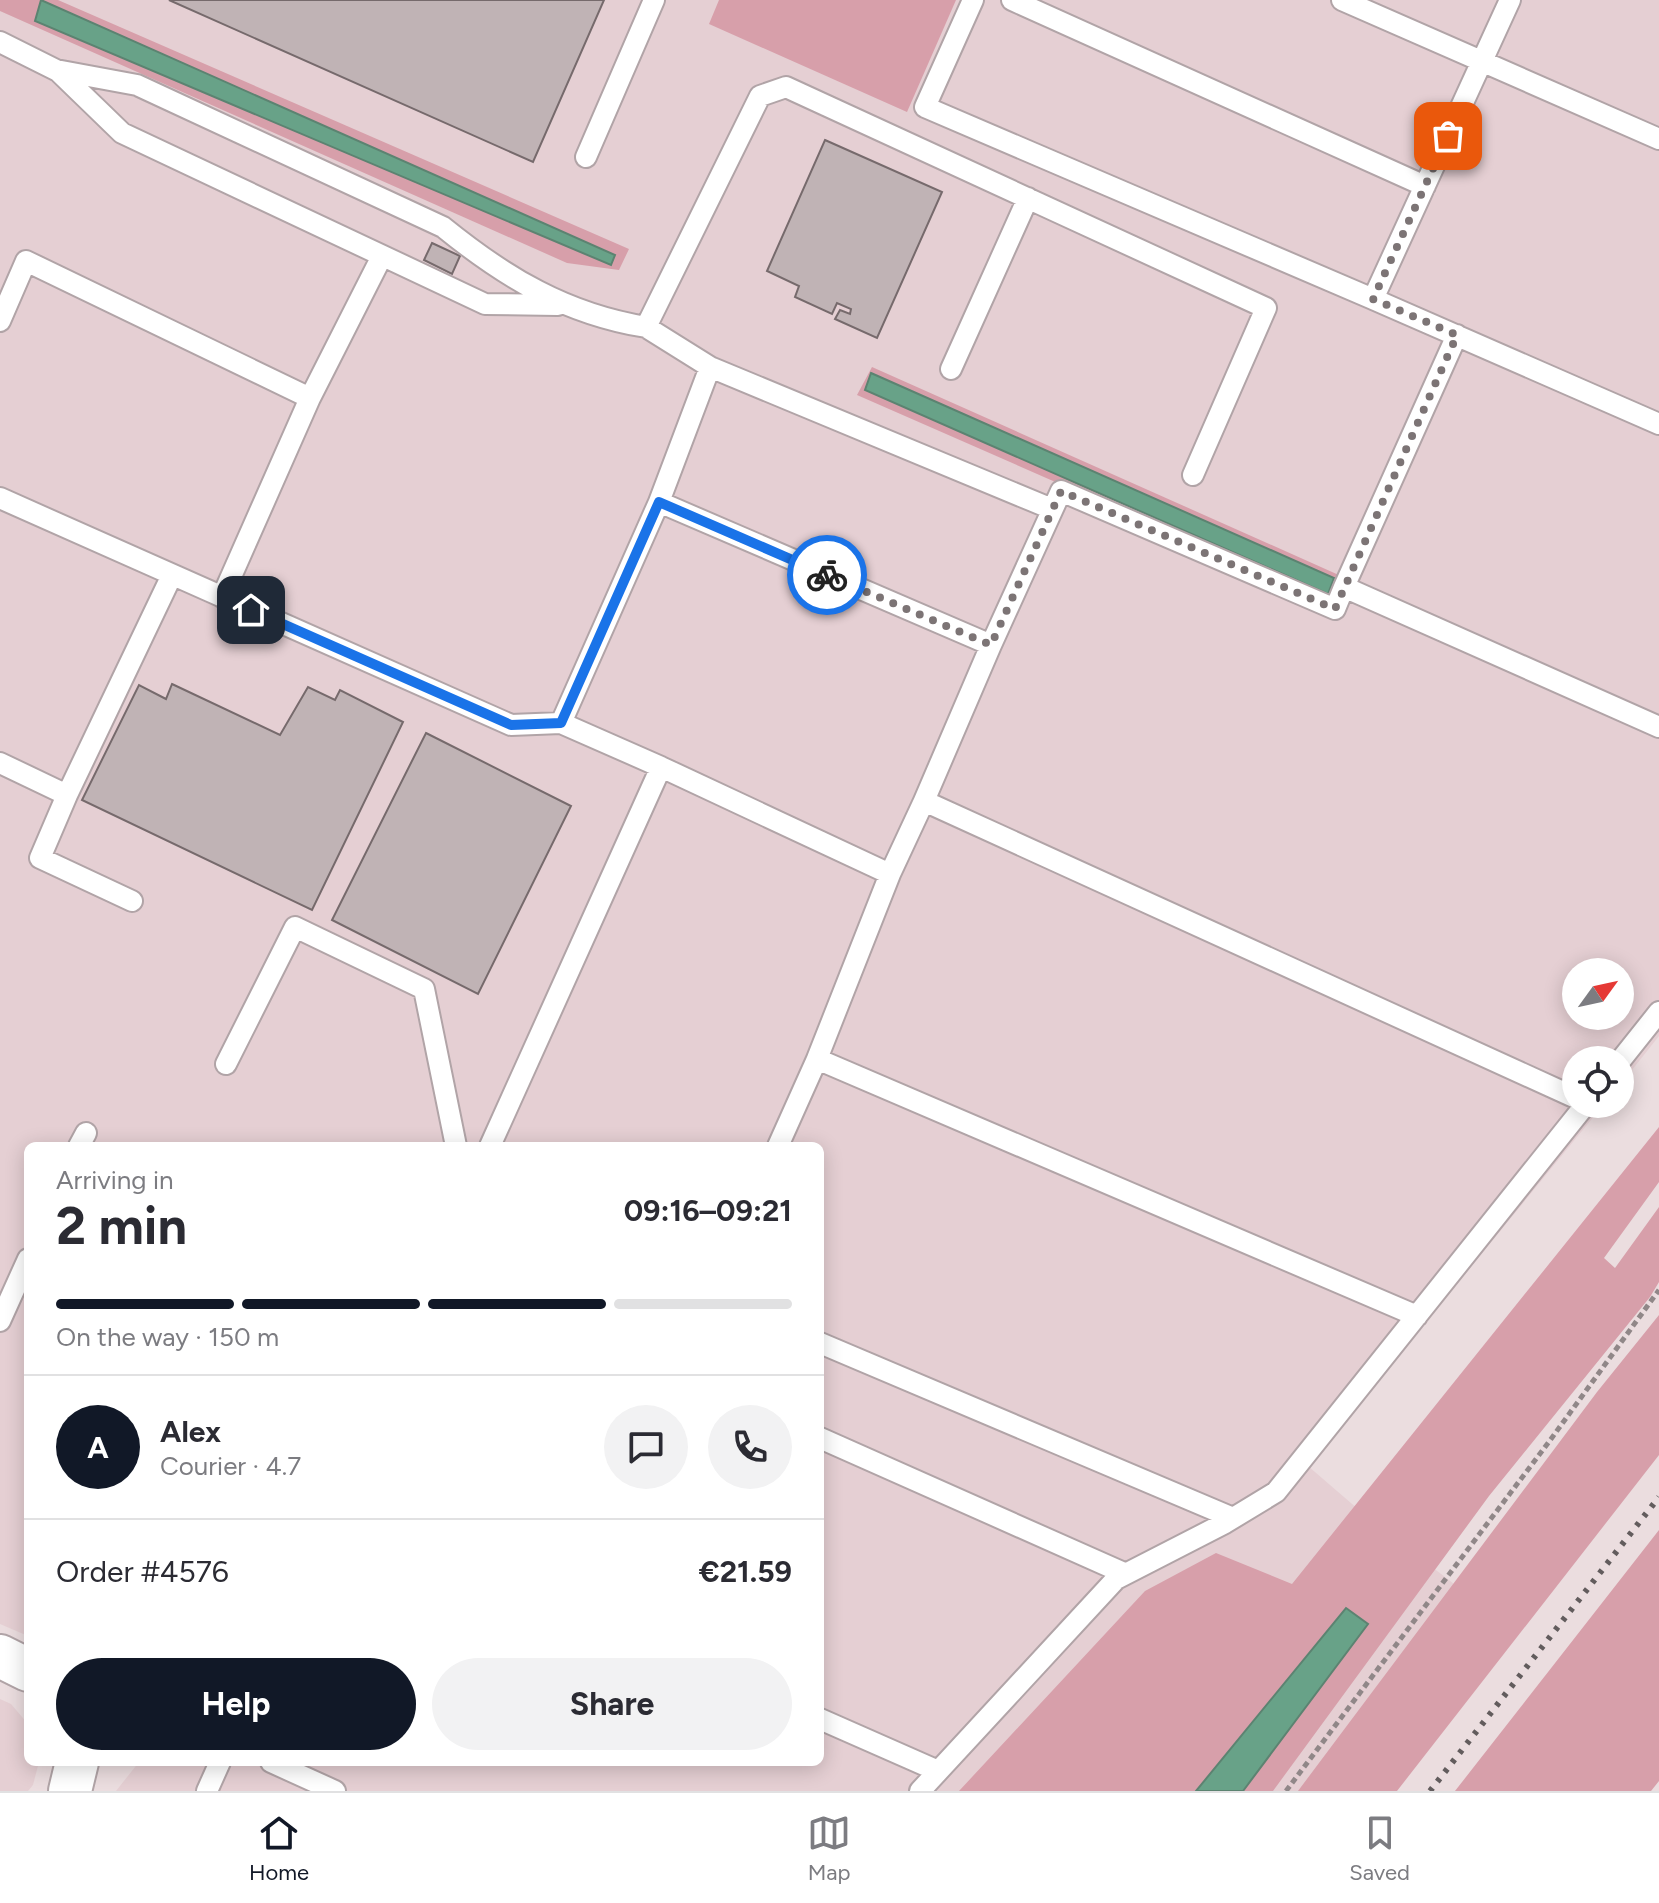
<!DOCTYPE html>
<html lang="en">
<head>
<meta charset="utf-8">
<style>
	:root { --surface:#fff; --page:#f2f2f3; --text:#2b2b33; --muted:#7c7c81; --line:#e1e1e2; --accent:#111827 }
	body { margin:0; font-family:Figtree,sans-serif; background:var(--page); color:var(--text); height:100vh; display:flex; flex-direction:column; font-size:30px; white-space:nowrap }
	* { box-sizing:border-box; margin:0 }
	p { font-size:26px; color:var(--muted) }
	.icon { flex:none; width:44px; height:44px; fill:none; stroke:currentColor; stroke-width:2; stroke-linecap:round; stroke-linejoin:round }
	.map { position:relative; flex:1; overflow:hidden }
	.sheet { position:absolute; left:24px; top:1142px; width:800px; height:624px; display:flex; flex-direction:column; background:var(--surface); border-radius:12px; box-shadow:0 4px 20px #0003 }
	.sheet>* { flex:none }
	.needle { width:52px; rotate:57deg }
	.tools { position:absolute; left:1562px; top:958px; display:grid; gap:16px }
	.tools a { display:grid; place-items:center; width:72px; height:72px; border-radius:50%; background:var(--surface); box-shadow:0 4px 20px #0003; font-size:40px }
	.pin { position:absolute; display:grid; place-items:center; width:68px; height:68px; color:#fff; margin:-34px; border-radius:16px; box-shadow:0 4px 12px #0006 }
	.courier { position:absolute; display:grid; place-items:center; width:80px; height:80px; margin:-40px; border:6px solid #1a73e8; border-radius:50%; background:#fff; color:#222; box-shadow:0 2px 10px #0007 }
	.overview em { font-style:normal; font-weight:700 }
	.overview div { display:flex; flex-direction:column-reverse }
	.overview { display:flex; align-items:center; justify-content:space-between; height:136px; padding:0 32px }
	h1 { font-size:52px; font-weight:700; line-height:60px }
	.bar { display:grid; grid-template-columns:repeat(4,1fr); gap:12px 8px; align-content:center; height:96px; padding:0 32px }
	.bar i { height:10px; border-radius:6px; background:var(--line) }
	.bar .on { background:var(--accent) }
	.bar p { grid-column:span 4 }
	.line { display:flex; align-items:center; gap:20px; padding:0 32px; border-top:2px solid var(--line) }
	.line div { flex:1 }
	.round { display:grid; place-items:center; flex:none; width:84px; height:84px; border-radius:42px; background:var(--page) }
	.action { display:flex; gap:16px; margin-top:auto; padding:16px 32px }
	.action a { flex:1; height:92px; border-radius:48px; background:var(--accent); color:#fff; font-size:32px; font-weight:700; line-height:92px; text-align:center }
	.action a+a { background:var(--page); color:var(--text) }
	.menu { display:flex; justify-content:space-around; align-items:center; height:112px; border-top:2px solid var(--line); background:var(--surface); font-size:22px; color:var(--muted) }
	.menu a { display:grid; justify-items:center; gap:4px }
	.menu .on { color:var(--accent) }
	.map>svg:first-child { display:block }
</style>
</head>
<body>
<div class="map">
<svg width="1659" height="1791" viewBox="0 0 1659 1791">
	<rect width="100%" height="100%" fill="#ebdddf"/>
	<!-- built -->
	<path fill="#e5cfd3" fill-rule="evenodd" d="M0,0H1659V1036L1620,1085V1060H1576V1104H1604L1308,1466L1366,1516L1467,1594L1313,1791H116L139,1762H820V1146H28V1636L0,1624ZM1576,972H1620V1016H1576Z
		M0,1699L11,1704L28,1724V1762H39L33,1785L28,1791H0Z"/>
	<!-- green -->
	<path fill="#d79faa" d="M0,0H58L629,249L619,270L567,263L0,11Z
		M719,0H956L907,112L709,24Z
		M872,367L1341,576L1329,602L857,395Z
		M1659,1127V1182L1604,1258L1615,1268L1659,1207V1282L1650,1297L1489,1496L1273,1791H959L1145,1591L1216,1553L1292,1584Z
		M1659,1315V1455L1397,1791H1298L1597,1392Z
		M1659,1530V1781L1651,1791H1455Z"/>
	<!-- water -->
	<path fill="#68a288" stroke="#5c8371" stroke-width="2" d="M41,0L615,255L611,265L35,21Z
		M871,373L1334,578L1328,594L865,390Z
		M1346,1608L1368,1624L1243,1791H1196Z"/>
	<!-- building -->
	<path fill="#c0b3b5" stroke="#766a6c" stroke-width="2" d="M169,0H604L533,162Z
		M825,140L942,192L877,338L835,319L840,310L850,314L851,309L837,303L832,314L795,297L799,286L767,271Z
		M432,243L460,256L452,274L424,260Z
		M172,684L280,735L308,687L335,700L340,690L403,722L312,910L82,800L139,685L166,699Z
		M426,733L571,806L478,994L332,920Z"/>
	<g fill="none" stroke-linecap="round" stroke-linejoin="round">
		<!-- lane casing -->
		<g stroke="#b1a4a7" stroke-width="24">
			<path id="lane" d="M973,0L925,107L1373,299
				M1012,0L1425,186
				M1342,0L1659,139
				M1510,0L1373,299L1659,424
				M0,42L56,70L137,85L443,227C506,278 566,314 646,327L760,96L786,87L1266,308L1193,475
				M58,71L122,133L485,304L558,305
				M586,157L654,0
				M0,321L26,261L310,398L382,256
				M646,327L710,367L659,502L991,645L924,801L1576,1098
				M1457,335L1344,587L1659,727
				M710,367L1052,509
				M951,369L1028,198
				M0,498L511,725L561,723
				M659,502L561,723L661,767
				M222,597L310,398
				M991,645L1061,491L1335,609L1344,587
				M0,763L67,795L172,575
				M67,795L40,858L132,901
				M817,1059L890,874
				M1620,1061L1659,1012
				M226,1064L295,927L424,989L456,1146
				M79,1146L86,1133
				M490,1146L661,767L890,874L924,801
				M778,1146L817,1059L1417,1316
				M0,1321L28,1259
				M820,1343L1233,1518
				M820,1438L1126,1574
				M820,1719L938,1771
				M271,1762L335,1791
				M207,1791L220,1762
				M920,1791L1116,1579L1225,1523L1276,1492L1586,1104"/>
		</g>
		<!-- street casing -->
		<g stroke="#b1a4a7" stroke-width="46">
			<path id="street" d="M0,1656L28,1670
				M70,1791L77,1762"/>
		</g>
		<!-- path -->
		<path stroke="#908788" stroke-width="5" stroke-dasharray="6 4" stroke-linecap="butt" d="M1286,1791L1551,1439L1659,1290"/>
		<!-- lane -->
		<use href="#lane" stroke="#fff" stroke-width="20"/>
		<!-- street -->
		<use href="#street" stroke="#fff" stroke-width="42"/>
		<!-- rail -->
		<path stroke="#625c5d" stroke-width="6" stroke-dasharray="4 8" stroke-linecap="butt" d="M1430,1791L1659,1497"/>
	</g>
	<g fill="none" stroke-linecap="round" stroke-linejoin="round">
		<!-- done -->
		<path stroke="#7c7475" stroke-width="8" stroke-dasharray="0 14.4" d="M827,575L991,645L1061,491L1335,609L1457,335L1373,299L1448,136"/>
		<!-- route -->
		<path stroke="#1a73e8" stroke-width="10" d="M251,610L511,725L561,723L659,502L827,575"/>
	</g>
</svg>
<div class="tools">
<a><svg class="needle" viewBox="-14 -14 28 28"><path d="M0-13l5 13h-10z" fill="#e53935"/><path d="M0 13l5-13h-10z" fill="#7c7c81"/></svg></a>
<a><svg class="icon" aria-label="locate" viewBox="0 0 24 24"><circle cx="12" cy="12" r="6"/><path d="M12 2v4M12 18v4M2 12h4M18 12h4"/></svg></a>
</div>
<div class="pin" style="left:1448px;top:136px;background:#ea580c"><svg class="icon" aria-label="bag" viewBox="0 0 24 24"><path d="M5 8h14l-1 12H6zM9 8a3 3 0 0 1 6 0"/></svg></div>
<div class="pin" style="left:251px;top:610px;background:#1f2937"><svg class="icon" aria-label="home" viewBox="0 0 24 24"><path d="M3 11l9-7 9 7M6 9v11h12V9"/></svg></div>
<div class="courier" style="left:827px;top:575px"><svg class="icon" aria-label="bike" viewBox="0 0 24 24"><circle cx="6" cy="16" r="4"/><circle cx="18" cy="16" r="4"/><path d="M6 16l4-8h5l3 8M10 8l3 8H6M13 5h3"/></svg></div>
<section class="sheet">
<div class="overview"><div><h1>2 min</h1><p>Arriving in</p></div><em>09:16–09:21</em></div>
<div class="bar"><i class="on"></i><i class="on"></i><i class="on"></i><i></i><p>On the way · 150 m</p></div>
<div class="line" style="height:144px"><b class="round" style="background:var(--accent);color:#fff">A</b><div><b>Alex</b><p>Courier · 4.7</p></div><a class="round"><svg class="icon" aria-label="chat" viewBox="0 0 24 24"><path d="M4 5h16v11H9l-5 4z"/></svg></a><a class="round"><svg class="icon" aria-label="phone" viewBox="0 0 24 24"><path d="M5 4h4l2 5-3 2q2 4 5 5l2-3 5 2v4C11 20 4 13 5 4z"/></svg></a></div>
<div class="line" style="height:104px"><div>Order #4576</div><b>€21.59</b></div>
<div class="action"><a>Help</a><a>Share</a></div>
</section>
</div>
<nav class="menu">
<a class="on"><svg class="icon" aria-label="home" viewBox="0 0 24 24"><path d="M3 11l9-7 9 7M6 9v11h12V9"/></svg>Home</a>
<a><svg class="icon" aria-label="map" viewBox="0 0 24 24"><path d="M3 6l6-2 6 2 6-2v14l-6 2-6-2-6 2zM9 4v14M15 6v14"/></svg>Map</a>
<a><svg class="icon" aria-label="saved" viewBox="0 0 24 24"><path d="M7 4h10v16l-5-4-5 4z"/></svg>Saved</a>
</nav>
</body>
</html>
